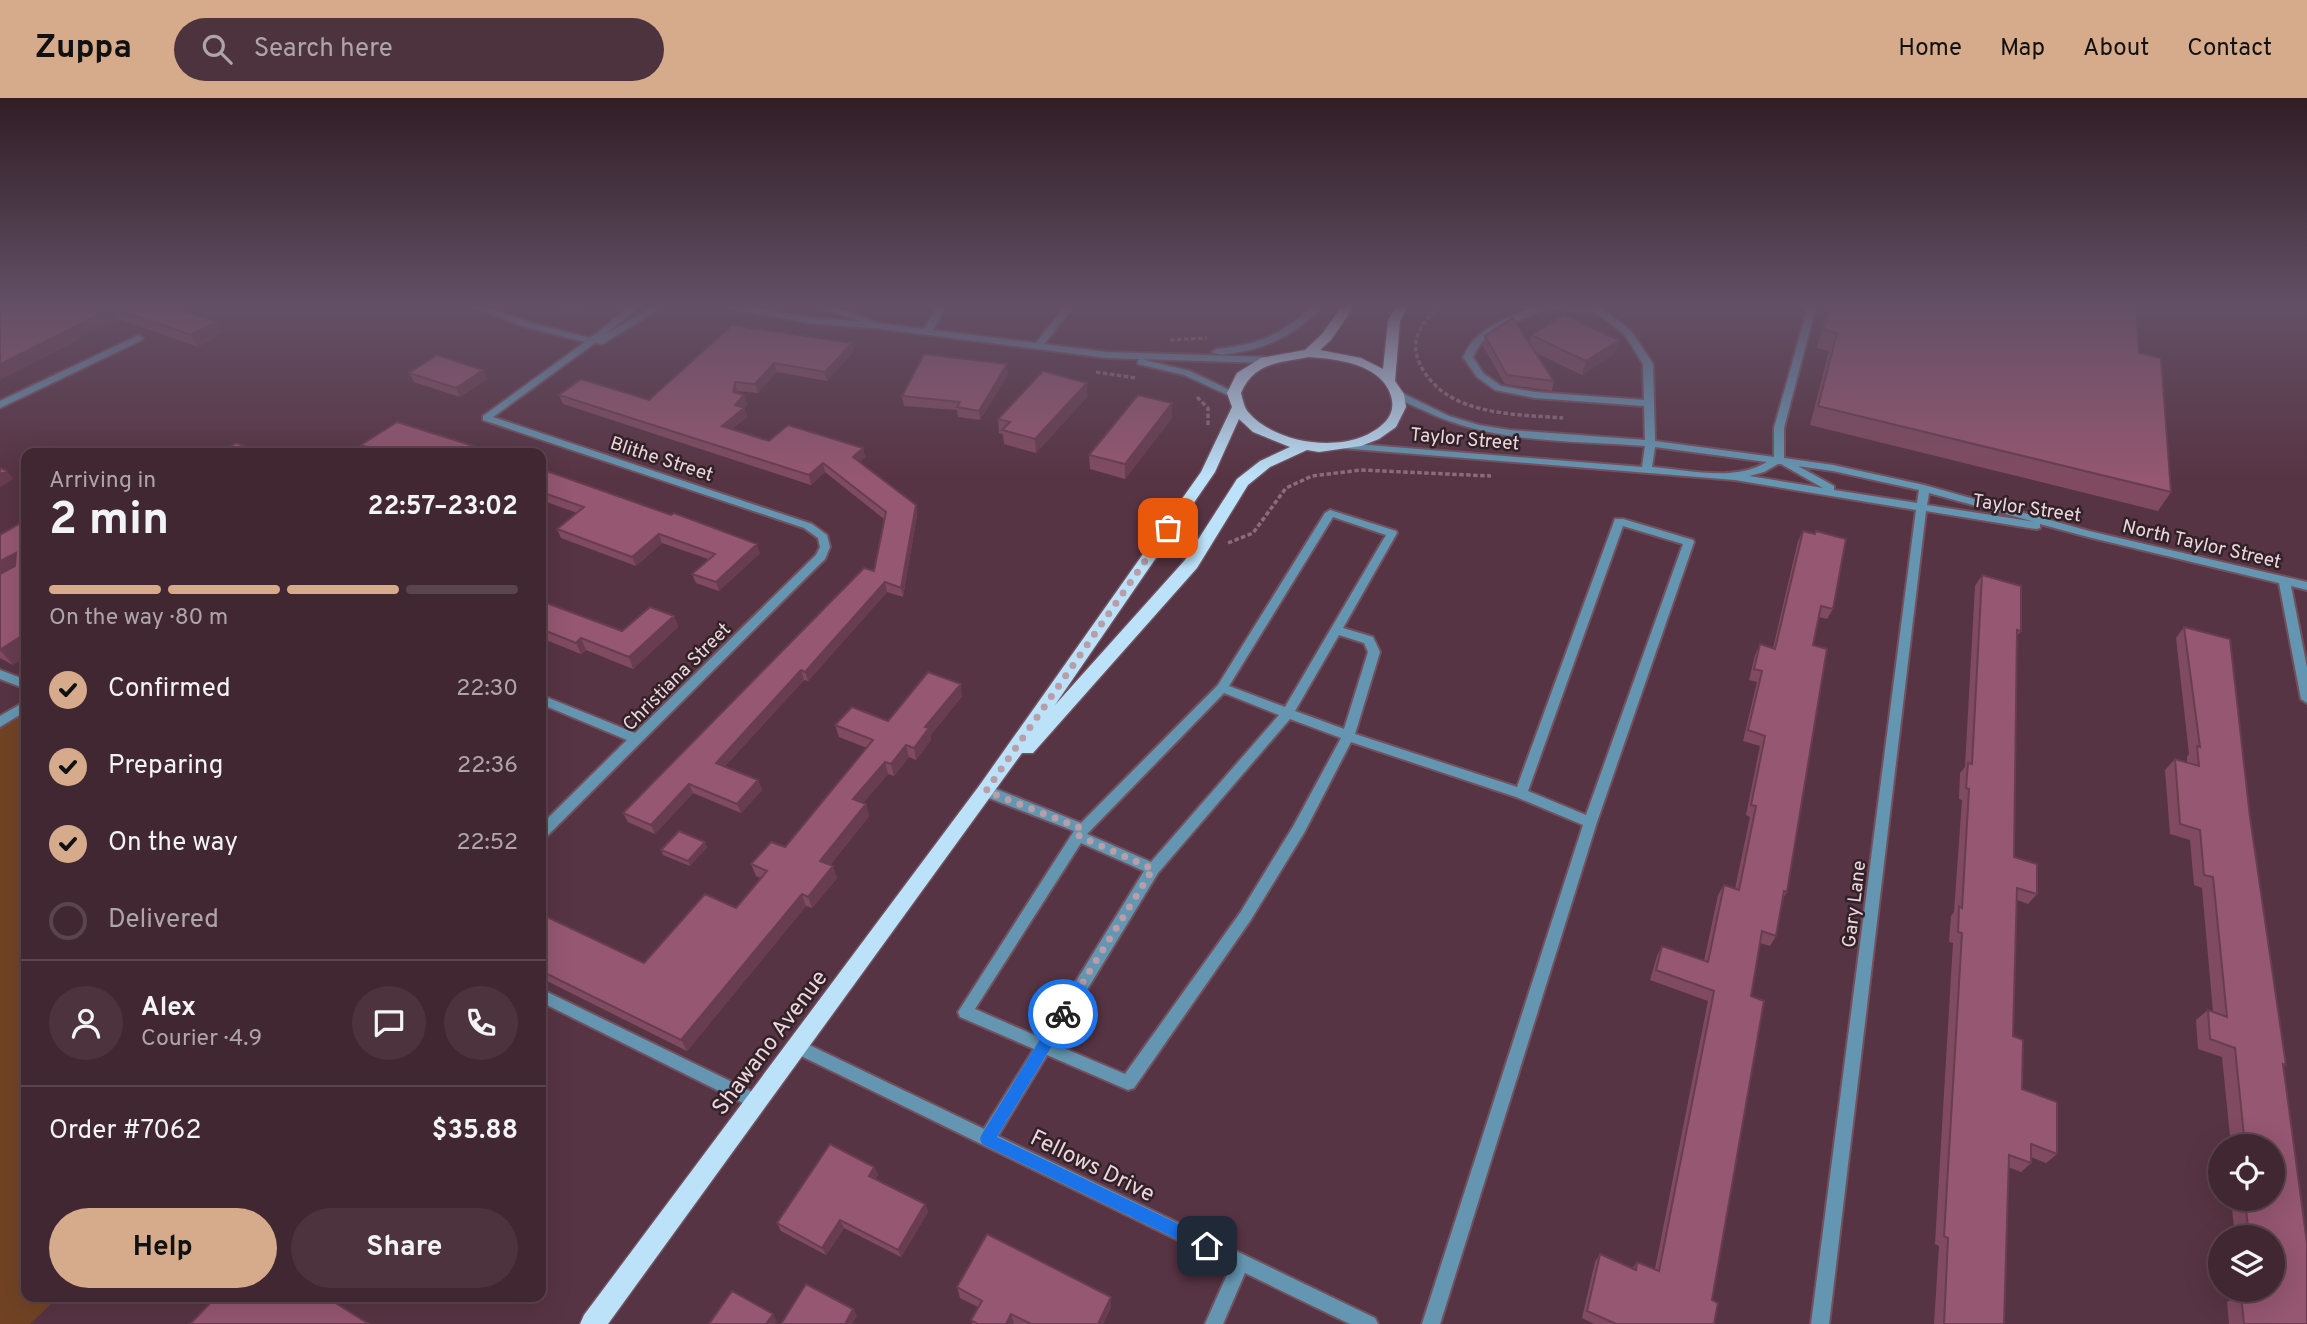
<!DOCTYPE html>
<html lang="en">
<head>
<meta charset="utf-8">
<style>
	:root { --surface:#412732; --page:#4c333e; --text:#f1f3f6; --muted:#aea5ac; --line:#5a444d; --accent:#d6ab8b }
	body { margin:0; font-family:Overpass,sans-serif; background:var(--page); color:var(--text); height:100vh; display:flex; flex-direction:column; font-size:26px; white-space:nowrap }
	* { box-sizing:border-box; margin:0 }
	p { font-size:23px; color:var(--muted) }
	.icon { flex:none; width:38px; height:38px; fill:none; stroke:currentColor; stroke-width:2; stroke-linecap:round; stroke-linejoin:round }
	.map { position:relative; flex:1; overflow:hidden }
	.side { position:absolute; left:21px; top:350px; width:525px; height:854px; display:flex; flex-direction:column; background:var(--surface); border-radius:14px; box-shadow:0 7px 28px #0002,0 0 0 2px var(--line) }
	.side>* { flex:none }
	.tools { position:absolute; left:2208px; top:1036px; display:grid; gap:14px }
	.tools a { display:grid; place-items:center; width:77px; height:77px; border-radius:50%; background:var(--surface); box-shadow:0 7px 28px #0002,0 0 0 2px var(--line); font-size:35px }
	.pin { position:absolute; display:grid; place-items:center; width:60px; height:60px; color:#fff; margin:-30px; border-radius:14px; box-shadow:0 4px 10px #0006 }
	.courier { position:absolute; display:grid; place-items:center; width:70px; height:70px; margin:-35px; border:5px solid #1a73e8; border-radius:50%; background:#fff; color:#222; box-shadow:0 2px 9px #0007 }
	.head em { font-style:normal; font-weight:700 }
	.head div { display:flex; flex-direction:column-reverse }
	.head { display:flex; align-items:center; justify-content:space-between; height:119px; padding:0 28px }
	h1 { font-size:46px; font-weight:700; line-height:52px }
	.bar { display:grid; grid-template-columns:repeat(4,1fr); gap:10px 7px; align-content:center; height:84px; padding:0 28px }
	.bar i { height:9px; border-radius:5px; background:var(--line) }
	.bar .on { background:var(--accent) }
	.bar p { grid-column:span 4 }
	.line { display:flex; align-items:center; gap:18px; padding:0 28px; border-top:2px solid var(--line) }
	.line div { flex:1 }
	.round { display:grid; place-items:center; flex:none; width:74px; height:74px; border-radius:37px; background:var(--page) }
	ol { padding:0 28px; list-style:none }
	li { display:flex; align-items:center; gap:21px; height:77px }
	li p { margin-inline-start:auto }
	li .icon { padding:7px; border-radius:50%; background:var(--accent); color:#111; stroke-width:4 }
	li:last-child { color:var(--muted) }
	li i { width:38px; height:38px; border:4px solid var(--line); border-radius:50% }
	.action { display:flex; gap:14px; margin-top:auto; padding:14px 28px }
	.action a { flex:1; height:80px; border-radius:42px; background:var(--accent); color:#111; font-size:28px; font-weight:700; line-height:80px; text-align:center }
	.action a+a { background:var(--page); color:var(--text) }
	header { display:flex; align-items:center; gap:42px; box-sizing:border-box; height:98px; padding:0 35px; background:var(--accent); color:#111 }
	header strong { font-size:33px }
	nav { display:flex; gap:38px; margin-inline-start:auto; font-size:24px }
	.search { width:490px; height:63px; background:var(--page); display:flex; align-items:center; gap:18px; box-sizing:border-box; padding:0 24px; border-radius:38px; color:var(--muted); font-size:26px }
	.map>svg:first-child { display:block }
</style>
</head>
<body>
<header>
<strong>Zuppa</strong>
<div class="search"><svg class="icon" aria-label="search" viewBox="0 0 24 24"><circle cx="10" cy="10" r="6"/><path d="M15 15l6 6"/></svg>Search here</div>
<nav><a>Home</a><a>Map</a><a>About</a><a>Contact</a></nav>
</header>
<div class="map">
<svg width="2307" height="1226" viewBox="0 0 2307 1226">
	<rect width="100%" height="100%" fill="#573443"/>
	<!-- green -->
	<path fill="#714324" d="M26,607V1199H58L30,1226H0V624Z"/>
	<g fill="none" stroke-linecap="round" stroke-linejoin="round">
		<!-- minor casing -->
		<g stroke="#72515f" stroke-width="4">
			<path id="minor" d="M471,208H484L528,224L590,240L630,208H640L606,236L654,208H665L602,246L595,245L493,319L812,426L827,437L830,449L825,461L546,739L541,740V727L627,642L541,606V597L635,635L816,457L820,449L818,440L804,430L483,322V318L585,244L522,228Z
				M718,208H741L808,219L861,224L817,208H831L871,221V224L924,231L937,208H946L933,232L1036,245L1065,208H1074L1044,246L1107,254L1267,259L1272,262L1267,265L1107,260L882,231L808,225Z
				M1313,208H1323C1298,234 1270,250 1234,255C1226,256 1219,258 1212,254L1217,251C1260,246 1281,237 1313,208Z
				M1537,208H1601V210L1631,233L1653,266L1655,343L1774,359V330L1808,208H1816L1784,330V360L1833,367L1924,387L2089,433L2307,484V492L2291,488L2307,570V605L2301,601L2279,485L2088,439L2040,426V430L2036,431L1926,413L1829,1226H1811L1916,412L1735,382L1341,350V346L1344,345L1642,369L1645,348C1570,342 1491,346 1423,312C1413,308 1402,303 1394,297L1399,294L1402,295L1449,318L1479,327L1510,332L1645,342L1644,308L1535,300L1495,292L1477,279L1463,259C1477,228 1508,220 1537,208ZM1550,208L1554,211L1594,213L1625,237L1643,266L1644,302L1535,294L1501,288L1483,275L1473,259C1487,226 1523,225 1550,208ZM1655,349L1767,364C1733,384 1690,372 1652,369ZM1778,366H1781L1823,390L1749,378L1764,374ZM1798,368L1833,373L1919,392L1917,405L1834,392V388ZM1929,395L2035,424L1927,407Z
				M139,237L143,240L142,242L0,310V303Z
				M1141,261L1190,273L1238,296L1233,299L1230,298L1184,277L1138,266V262Z
				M1330,412L1396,433L1397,435L1343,530L1373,539L1380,554L1355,636L1517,689L1615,421H1623L1693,442L1694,444L1597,724L1440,1226H1422L1583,727L1516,699L1351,644L1304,735L1250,823L1134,990L1128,992L1047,957L998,1038L1375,1220L1378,1226H1350L1245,1175L1223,1226H1205L1231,1168L793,954L790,949L793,944L798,942L803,944L984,1031L1034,951L960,919L958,914L1074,733L981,697L980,693L981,689H991L1081,725L1218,587L1325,415ZM1333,419L1386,437L1285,609L1229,588ZM1623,428L1683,446L1586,717L1528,693ZM1339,537L1364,545L1368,554L1344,631L1295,613ZM1224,595L1279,617L1151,764L1087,736ZM1290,621L1341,640L1294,727L1240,815L1125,976L1054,946L1158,775ZM1081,745L1144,773L1041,940L975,911Z
				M0,572L26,582V591L0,581Z
				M26,603V613L0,629V618Z
				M541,891L763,999L765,1004L763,1009L757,1011L751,1009L541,904Z"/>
		</g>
		<!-- major casing -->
		<g stroke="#72515f" stroke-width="3">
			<path id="major" d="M1342,208H1354L1331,242L1320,252L1361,260L1383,271L1388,223L1396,208H1408L1400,223L1395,283L1404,296L1406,309L1396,329L1379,341L1361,348L1319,354L1307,352L1270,369L1248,387L1197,470L1033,655H1022L608,1226H580L584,1217L979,688L1201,374L1232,309L1227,295L1237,275L1261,260L1305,252L1322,236ZM1309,259C1337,261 1382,266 1391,298C1394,308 1392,316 1386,323C1354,358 1278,348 1249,315C1244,310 1243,302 1241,295C1254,264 1279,265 1309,259ZM1239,321L1253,334L1290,349L1260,363L1237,381L1185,462L1055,607L1215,374Z"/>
		</g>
		<!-- path -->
		<path stroke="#8b6d79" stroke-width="3.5" stroke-dasharray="4.5 2.5" stroke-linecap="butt" d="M1440,208C1423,223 1409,241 1419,264C1443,318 1513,316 1563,320
			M1170,242L1207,240
			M1096,274L1136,280
			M1197,299L1208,310V328
			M1228,445L1253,435L1286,390L1312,378L1361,372L1491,378"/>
		<!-- minor -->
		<use href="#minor" fill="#6596b1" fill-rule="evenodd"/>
		<!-- major -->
		<use href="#major" fill="#bce2f9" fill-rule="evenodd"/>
	</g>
	<!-- wall -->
	<path fill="#804b61" d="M10,208H169L216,224L223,235L198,249L119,221Z
		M556,208H598L575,219Z
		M1828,208H2136L2139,255L2171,394L2158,413L1810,327L1829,253L1817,250Z
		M732,227L852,245L853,254L827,283L777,274L758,295L737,293V295L744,297L747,307L744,310L747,319L732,331L769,343L863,350L865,359L859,364L916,407L917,417L903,499L887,494L808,583L804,582L725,668L758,682L762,692L741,715L693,695L655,736L628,724L623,715L874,473L884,421L825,374L811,387L563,306L559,297L649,302Z
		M1531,237L1615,255L1582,277L1536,255L1554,283L1552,293L1505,286L1483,248L1485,238L1529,244Z
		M409,275L487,281L460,299L414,284Z
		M1008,276L980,322L958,319L957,312L904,308L902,298Z
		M1087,285V299L1036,355L1004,346L1003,336L999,335L998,321Z
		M1172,305V320L1125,381L1090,371L1089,357Z
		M361,347L496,355H366Z
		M541,371L760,455L719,493L696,485L692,476L708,461L662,445L636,468L561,440L557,431L577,415L541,402Z
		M1803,433L1814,436L1816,433L1833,511L1827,521L1819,519L1813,547L1787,794L1782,802L1776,838L1770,848L1760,845L1751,898L1712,1202L1714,1226H1594L1582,1220L1595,1164L1600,1156L1632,1171L1637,1164L1655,1171L1708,903L1650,882L1657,858L1662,848L1704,863L1718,797L1724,787L1735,791L1750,719L1746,717L1760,648L1743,643L1757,584L1749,582L1755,557L1760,546L1773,550L1798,443Z
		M0,437L13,567L0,560Z
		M1982,477L2021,533L2017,538L2014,759L2037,796L2028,806L2017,802L2013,938L2022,991L2057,1056L2046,1065L2031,1059V1065L2021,1074L2008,1069L2004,1226H1934L1939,1148L1935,1146L1953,845L1949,844L1951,818L1954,814L1962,702L1959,701L1960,675L1965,669L1975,488Z
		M541,503L622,533L674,518L678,529L633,571L586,552L581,556L541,540Z
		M2184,529L2250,719L2286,967L2283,969L2307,1226H2229L2227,1204L2240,1197V1192H2273V1139H2235L2231,1101H2273V1048H2231L2222,959L2198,951L2196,922L2208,912L2213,914L2202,790L2194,787L2190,742L2170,736L2165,672L2175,661L2187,665V659L2189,656L2176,540Z
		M962,598L930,638L931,642L916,662L909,659L894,678L888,676L863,705L866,706L869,718L830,767L837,780L812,810L806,808L687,953L541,880V816L644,865L736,810L761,780L756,778L751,766L785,749L867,650L839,639L835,627L888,623Z
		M707,749L690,768L663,757L661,752Z
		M874,1069L878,1077L875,1081L925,1106L928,1114L901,1159L844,1130L826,1157L781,1133L777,1125Z
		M957,1189L1111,1199V1209L1103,1226H972L971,1222L978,1209L960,1200Z"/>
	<!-- shaded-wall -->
	<path fill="#683d4f" d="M571,208H598L575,219Z
		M112,210L119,221L0,282V266Z
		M216,224L223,235L198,249L191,237Z
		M1619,242L1615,255L1582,277L1586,263Z
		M852,245L853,254L827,283L825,274Z
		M774,265L777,274L758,295L755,286Z
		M1007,266L1008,276L980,322L979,313Z
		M483,272L487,281L460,299L456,290Z
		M735,284L737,293L735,303L733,294Z
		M1087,285V299L1036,355L1035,341Z
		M744,297L747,307L742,312L744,310L747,319L725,337L722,328L735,307Z
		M1172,305V320L1125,381V366Z
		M863,350L865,359L855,368L853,359Z
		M823,365L825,374L811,387L809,377Z
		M7,373L14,381L0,389V376Z
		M916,407L917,417L903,499L901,490Z
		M659,436L662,445L636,468L632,459Z
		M757,446L760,455L719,493L716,484Z
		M16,455L26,467L0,483V463Z
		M885,484L887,494L808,583L805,574Z
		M674,518L678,529L633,571L629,559Z
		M26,535V558L13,567L0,552Z
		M581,540L586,552L581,556L576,545Z
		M801,572L804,582L719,674L716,665Z
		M961,586L962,598L930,638L931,642L916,662L914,650L925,629Z
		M906,647L909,659L894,678L891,666Z
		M885,664L888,676L856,713L853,701Z
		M758,682L762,692L741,715L737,706Z
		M689,686L693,695L655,736L651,727Z
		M866,706L869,718L824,774L820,763Z
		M705,744L707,749L690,768L688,763Z
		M833,768L837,780L812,810L808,799Z
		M802,796L806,808L687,953L681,942Z
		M874,1069L878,1077L872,1086L869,1078Z
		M925,1106L928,1114L901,1159L898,1152Z
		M840,1122L844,1130L826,1157L822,1150Z
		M1111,1199V1209L1103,1226H1098Z
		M853,1211L857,1218L852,1226H845Z
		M773,1216L777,1223L775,1226H766Z
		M1011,1216L1014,1226H1006Z"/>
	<!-- building -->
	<path fill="#955771" stroke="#683d4f" stroke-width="2" d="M10,208H169L216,224L191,237L112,210L0,266V213Z
		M1831,208H2136L2139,255L2161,260L2171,394L1818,308L1837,235L1824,232Z
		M1564,217L1619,242L1586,263L1531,237Z
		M1513,220L1554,283L1507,277L1485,238Z
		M732,227L852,245L825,274L774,265L755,286L735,284L733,294L744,297L735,307L744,310L722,328L769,343L788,327L863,350L853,359L916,407L901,490L885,484L805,574L801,572L716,665L758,682L737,706L689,686L651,727L623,715L864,470L874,473L886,414L823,365L809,377L559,297L581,281L649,302Z
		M924,256L1007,266L979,313L957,309L960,304L902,298Z
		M437,257L483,272L456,290L409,275Z
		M1043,273L1087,285L1035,341L1002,332L1010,324L998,321Z
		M1138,297L1172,305L1125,366L1089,357Z
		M397,324L496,355H374L378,353L361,347Z
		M236,345L259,354L262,352L270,355H220Z
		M0,370L7,373L0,376Z
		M541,371L671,417L674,415L757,446L716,484L692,476L715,456L659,436L632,459L557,431L584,409L541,394Z
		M26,422V535L0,552V476L15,468L16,455L0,463V437Z
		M1803,433L1815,436L1816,433L1846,441L1833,511L1821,508L1813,547L1827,551L1787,794L1784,793L1776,838L1762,833L1751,898L1764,903L1712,1202L1718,1205L1714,1226H1616L1587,1213L1600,1156L1636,1172L1637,1164L1659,1173L1714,893L1656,872L1662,848L1708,864L1724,787L1739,792L1756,708L1751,707L1765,638L1748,632L1762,573L1754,571L1760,546L1775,551Z
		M1982,477L2021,488V533L2017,532L2014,759L2037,766V796L2017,790L2013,938L2023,942L2022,991L2057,1004V1056L2031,1046V1065L2009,1057L2004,1226H1944L1948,1140L1944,1138L1962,835L1958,834L1959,808L1962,810L1969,691L1966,690L1968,665L1972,666Z
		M541,503L622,533L650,509L674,518L629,559L581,540L576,545L541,531Z
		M2184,529L2230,541L2250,719L2286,967L2283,966L2307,1145V1226H2244L2241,1197L2256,1202L2255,1192H2273V1139H2249L2245,1101H2273V1048H2245L2235,950L2210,941L2208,912L2227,919L2213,779L2204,777L2200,732L2180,726L2175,661L2199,668L2197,648L2200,649Z
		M928,574L961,586L925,629L929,630L914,650L906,647L891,666L885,664L853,701L866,706L820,763L833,768L808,799L802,796L681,942L541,873V816L644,865L705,796L736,810L767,773L751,766L771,744L785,749L873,642L835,627L852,609L888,623Z
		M679,733L705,744L688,763L661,752Z
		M830,1046L874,1069L869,1078L925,1106L898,1152L840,1122L822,1150L777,1125Z
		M987,1136L1111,1199L1098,1226H1031L1011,1216L1006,1226H978L971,1222L982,1203L957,1189Z
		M806,1186L853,1211L845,1226H781Z
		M732,1193L773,1216L766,1226H709Z
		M216,1199H326L369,1226H190Z"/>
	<!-- sky -->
	<linearGradient id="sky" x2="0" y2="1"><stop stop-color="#301d25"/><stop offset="0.55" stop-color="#635066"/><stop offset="1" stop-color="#635066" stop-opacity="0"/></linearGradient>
	<rect width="2307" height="380" fill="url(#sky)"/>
	<!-- route -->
	<path fill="#1a73e8" d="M1063,910L1070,916L1068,921L997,1039L1212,1142L1215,1148L1212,1153L1207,1156L1201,1153L982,1046L980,1041L982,1036L1058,912Z"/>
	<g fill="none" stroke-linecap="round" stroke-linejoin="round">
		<!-- done -->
		<path stroke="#b89ea8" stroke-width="7" stroke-dasharray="0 12.6" d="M1063,916L1153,771L1079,738L1083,731L986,693L1168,430"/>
	</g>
	<g text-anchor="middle" stroke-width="5" stroke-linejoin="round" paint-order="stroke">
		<!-- street labels -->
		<g font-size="19" fill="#edd7df" stroke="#322228">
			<text transform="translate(1465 340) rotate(5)" y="7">Taylor Street</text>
			<text transform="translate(662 360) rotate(18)" y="7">Blithe Street</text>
			<text transform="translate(2027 409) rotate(8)" y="7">Taylor Street</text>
			<text transform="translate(2202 445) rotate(13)" y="7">North Taylor Street</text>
			<text transform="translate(676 578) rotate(-45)" y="7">Christiana Street</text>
			<text transform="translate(1853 806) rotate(-83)" y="7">Gary Lane</text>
		</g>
		<!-- near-street labels -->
		<g font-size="23" fill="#edd7df" stroke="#322228">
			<text transform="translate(769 944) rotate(-53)" y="8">Shawano Avenue</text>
			<text transform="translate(1093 1067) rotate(26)" y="8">Fellows Drive</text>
		</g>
	</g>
</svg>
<div class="tools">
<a><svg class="icon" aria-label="locate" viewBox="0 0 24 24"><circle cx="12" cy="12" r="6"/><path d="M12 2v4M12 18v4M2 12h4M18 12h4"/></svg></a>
<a><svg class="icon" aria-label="layers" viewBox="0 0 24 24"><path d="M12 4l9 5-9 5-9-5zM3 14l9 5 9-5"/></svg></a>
</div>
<div class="pin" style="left:1168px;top:430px;background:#ea580c"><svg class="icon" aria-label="bag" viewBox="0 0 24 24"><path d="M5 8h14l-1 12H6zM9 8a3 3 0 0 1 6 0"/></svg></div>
<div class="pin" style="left:1207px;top:1148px;background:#1f2937"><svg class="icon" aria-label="home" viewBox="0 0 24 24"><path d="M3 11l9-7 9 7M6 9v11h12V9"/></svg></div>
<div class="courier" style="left:1063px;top:916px"><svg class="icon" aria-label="bike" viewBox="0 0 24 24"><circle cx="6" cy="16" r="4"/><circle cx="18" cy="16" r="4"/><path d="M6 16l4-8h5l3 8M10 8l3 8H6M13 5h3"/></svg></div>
<section class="side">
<div class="head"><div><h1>2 min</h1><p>Arriving in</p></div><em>22:57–23:02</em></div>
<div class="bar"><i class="on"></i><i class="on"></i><i class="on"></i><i></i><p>On the way · 80 m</p></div>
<ol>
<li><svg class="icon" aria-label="check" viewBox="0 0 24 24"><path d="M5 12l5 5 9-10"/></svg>Confirmed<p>22:30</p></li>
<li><svg class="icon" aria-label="check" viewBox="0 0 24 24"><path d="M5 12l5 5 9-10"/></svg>Preparing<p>22:36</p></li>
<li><svg class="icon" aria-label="check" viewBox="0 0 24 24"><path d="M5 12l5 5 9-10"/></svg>On the way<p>22:52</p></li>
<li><i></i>Delivered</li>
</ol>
<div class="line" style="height:126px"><a class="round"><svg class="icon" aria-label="person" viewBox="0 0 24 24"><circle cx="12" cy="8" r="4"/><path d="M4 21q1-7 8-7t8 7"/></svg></a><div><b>Alex</b><p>Courier · 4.9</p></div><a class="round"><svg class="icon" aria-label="chat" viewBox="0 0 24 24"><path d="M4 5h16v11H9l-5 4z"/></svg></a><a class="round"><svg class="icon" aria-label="phone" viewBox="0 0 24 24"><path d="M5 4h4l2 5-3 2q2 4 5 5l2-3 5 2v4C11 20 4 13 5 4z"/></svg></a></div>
<div class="line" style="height:91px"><div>Order #7062</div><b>$35.88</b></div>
<div class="action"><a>Help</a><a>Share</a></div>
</section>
</div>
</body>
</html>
